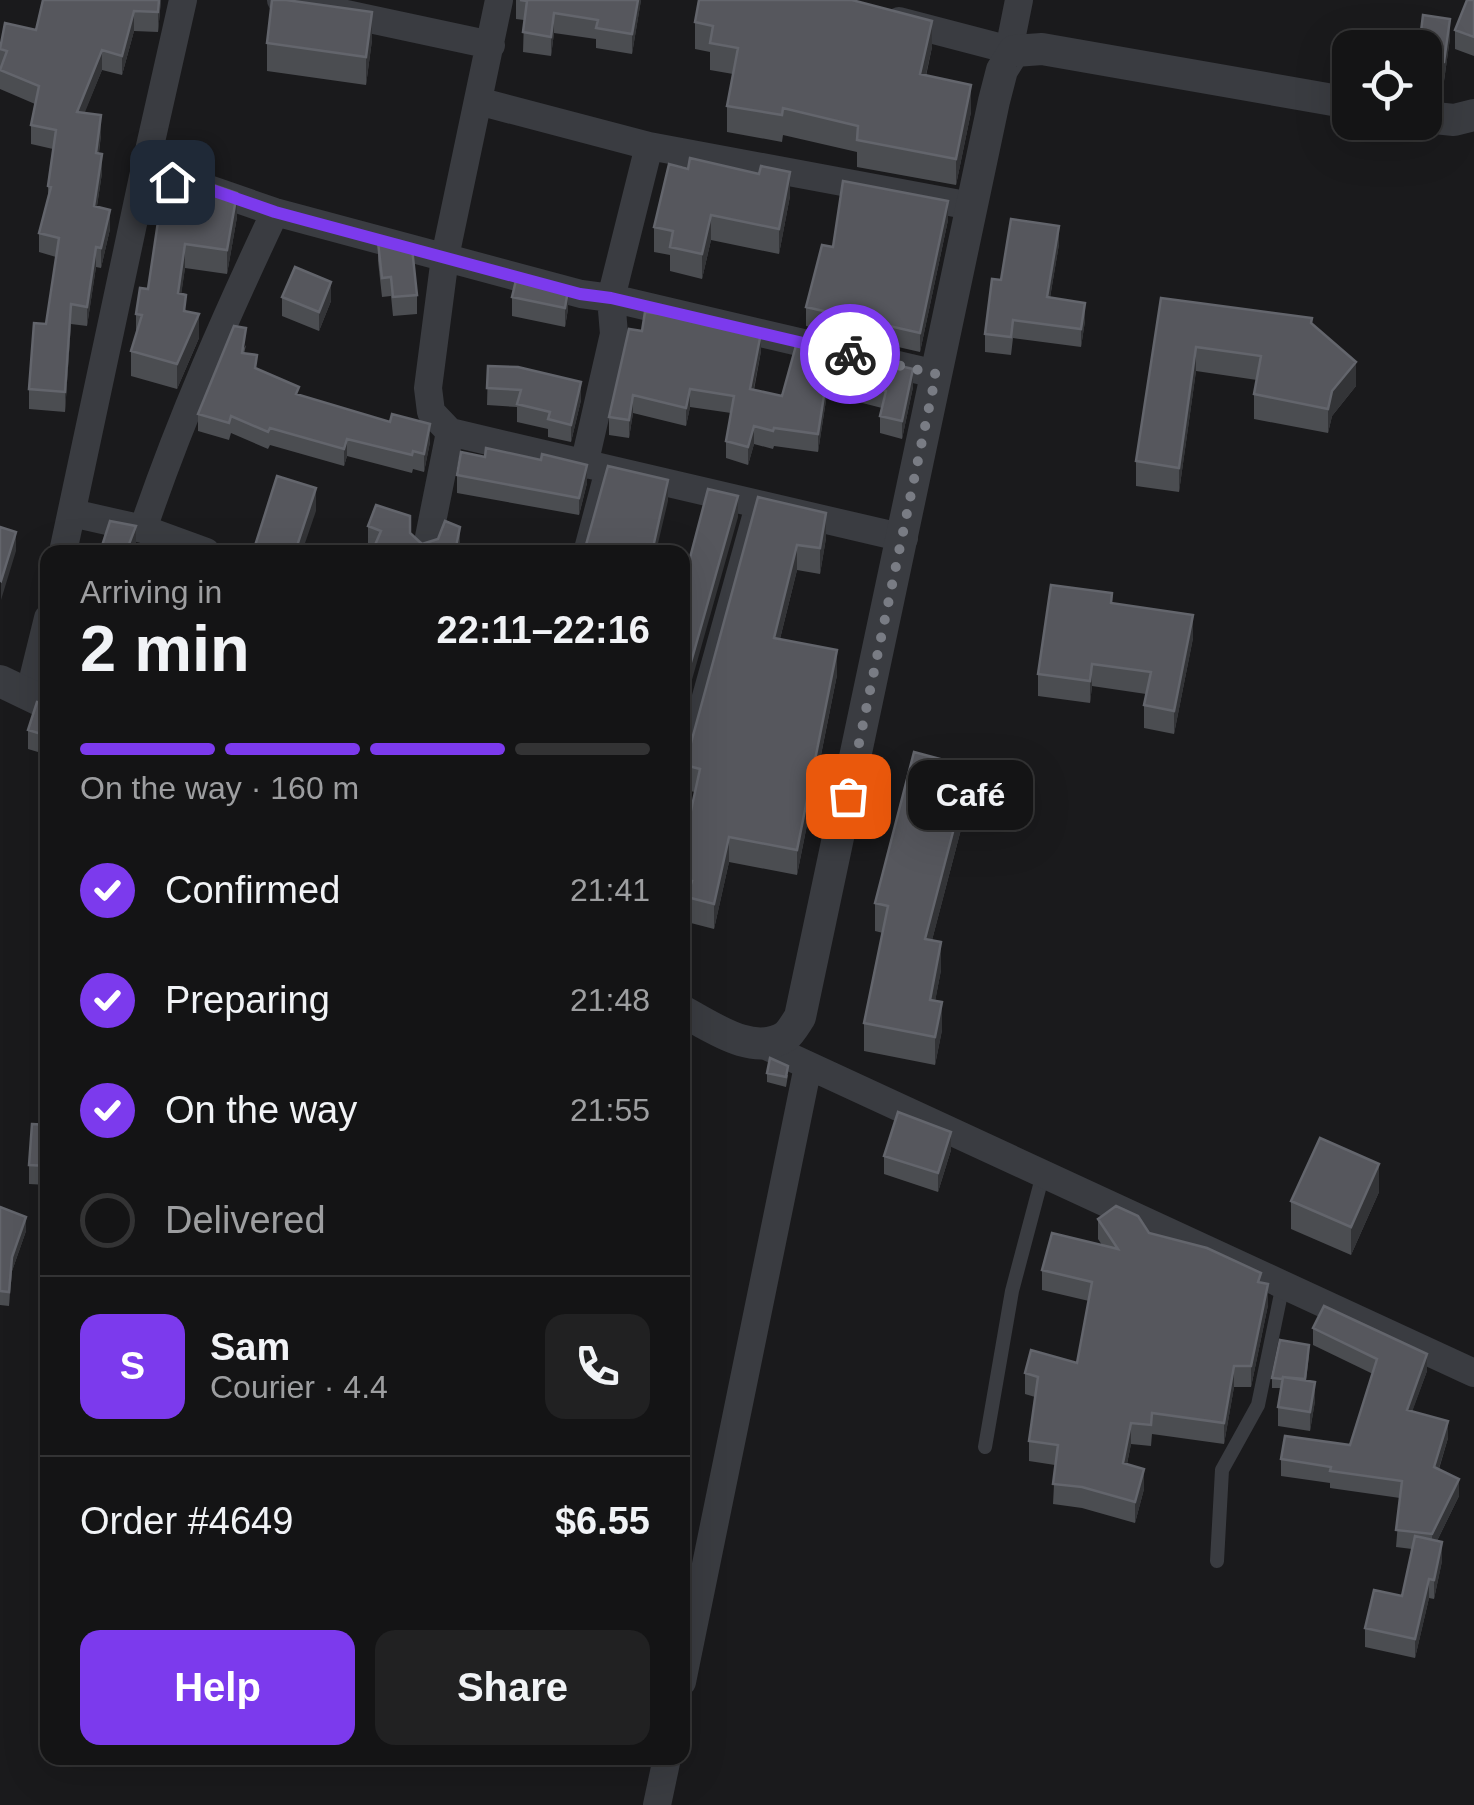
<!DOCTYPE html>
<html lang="en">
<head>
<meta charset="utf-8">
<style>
	:root { --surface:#141415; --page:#212122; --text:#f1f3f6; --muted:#9d9ea0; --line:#333334; --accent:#7c3aed }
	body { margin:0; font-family:Arial,sans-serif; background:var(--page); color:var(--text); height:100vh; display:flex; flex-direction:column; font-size:38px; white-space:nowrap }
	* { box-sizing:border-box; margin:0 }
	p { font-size:32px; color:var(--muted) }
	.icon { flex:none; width:55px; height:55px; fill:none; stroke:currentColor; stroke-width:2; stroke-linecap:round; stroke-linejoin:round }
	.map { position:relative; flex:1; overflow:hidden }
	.drawer { position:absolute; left:40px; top:545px; width:650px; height:1220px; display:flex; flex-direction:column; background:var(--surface); border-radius:20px; box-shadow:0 10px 40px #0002,0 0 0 2px var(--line) }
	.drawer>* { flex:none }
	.tools { position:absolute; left:1332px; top:30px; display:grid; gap:20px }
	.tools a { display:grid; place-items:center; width:110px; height:110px; border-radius:20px; background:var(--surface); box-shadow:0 10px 40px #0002,0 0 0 2px var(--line); font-size:50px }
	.pin { position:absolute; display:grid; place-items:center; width:85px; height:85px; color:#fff; margin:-42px; border-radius:20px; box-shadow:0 5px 15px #0006 }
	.courier { position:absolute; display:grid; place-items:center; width:100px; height:100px; margin:-50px; border:8px solid #7c3aed; border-radius:50%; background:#fff; color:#222; box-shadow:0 2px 12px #0007 }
	.bubble { position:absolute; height:70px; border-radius:20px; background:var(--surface); box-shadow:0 10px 40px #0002,0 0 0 2px var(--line); font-size:32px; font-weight:700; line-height:70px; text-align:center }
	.head em { font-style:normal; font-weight:700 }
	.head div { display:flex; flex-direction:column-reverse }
	.head { display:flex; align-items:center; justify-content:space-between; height:170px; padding:0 40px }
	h1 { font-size:65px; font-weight:700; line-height:75px }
	.bar { display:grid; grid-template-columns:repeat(4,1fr); gap:15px 10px; align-content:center; height:120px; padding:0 40px }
	.bar i { height:12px; border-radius:8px; background:var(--line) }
	.bar .on { background:var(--accent) }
	.bar p { grid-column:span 4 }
	.line { display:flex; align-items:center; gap:25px; padding:0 40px; border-top:2px solid var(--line) }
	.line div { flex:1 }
	.round { display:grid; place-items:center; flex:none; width:105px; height:105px; border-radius:20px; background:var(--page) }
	ol { padding:0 40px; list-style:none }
	li { display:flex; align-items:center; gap:30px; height:110px }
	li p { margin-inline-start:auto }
	li .icon { padding:10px; border-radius:50%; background:var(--accent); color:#fff; stroke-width:4 }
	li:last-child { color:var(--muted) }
	li i { width:55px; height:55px; border:5px solid var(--line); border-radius:50% }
	.primary-button { display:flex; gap:20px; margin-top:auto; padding:20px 40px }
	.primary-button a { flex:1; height:115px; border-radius:20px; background:var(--accent); color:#fff; font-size:40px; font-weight:700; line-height:115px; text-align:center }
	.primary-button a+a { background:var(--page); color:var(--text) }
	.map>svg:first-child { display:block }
</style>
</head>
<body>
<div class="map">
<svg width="1474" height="1805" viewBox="0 0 1474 1805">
	<rect width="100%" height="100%" fill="#1a1a1c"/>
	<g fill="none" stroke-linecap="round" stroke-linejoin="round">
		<!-- service -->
		<path stroke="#3a3c41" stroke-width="14" d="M580,552L602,469
			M682,757L752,505
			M985,1447L1012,1291L1043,1174
			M1217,1561L1222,1470L1258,1405L1283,1284"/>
		<!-- minor -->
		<path stroke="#3a3c41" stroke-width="28" d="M281,0L491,45
			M499,0L445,257L428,388L431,412L450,432L904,538
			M899,21L1014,51
			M1009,50L1019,0
			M478,101L649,146L971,206
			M649,146L611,298L936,374
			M143,177L183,0
			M72,513L143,529L206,552
			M143,529C180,420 226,316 275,212
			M63,552L143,177L200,186L275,212L581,294L611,298L614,334L584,465
			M426,552L450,432
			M29,695L48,618
			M762,1044L1474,1373
			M682,1682L808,1066
			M657,1805L667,1758"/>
		<!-- tertiary -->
		<path stroke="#3a3c41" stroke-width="32" d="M1425,117L1454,120L1474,115
			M0,681L48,704
			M682,1011C711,1026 753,1058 786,1036C791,1032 796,1023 800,1017L994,101L1002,70L1014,51L1042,49L1350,103"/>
	</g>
	<!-- wall -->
	<path fill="#4b4d51" d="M43,0H161L158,32L134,31L122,75L102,70L84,113L101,135L99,153L102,173L97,206L110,229L101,268L96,267L87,326L71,324L65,412L29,409V389L46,324L56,257L39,252V233L48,198V186L53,149L31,144V125L35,104L0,89V43L36,30Z
		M516,0H641L632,54L596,48V39L554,33L551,56L523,52L524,20L516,19Z
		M1474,0V56L1455,49V30Z
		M695,22L932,47L926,76L971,112L956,185L857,167V152L783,135L782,142L727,132V106L733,74L710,70V52L695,49Z
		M1450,38L1444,81L1425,78V48Z
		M372,40L366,85L267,71V43Z
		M790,196L779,254L711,240L702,279L670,271V255L654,252V227Z
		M237,217L227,274L185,268L181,294L186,312L199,338L177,389L131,376V351L136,334V314L187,219Z
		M948,220L920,352L806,326V307L833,247Z
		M378,242L417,295V314L393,316L391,296L382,297L378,261Z
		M1059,244L1050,298L1085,321L1081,347L1013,338L1011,355L985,352V334L1001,280Z
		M282,297L331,301L319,331L282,316Z
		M512,297L568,309L565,327L512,316Z
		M1161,298L1312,324L1356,386L1332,416L1328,433L1254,419V394L1257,380L1196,371L1179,492L1136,486V461Z
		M629,329L761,351L754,390L782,396L797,342L913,387L902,439L880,433V416L882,408L827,394L818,452L774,446L773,449L754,444L748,465L726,458V441L731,413L690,407L686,426L633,413L629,438L609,435V417Z
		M246,345L244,354L257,369L299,395L430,442L424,472L413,469L412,473L347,456L344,466L270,445L268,449L231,433L229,440L198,431V414Z
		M488,366L581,400L571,442L548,437V429L517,422V407L487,405Z
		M457,475L587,483L579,515L457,493Z
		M758,497L826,538L820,574L797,570L780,639L837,675L797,875L729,862L714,929L687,922V905L682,904V818L689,820L695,792L685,790V765Z
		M368,526L410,534L422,544L438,539L460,527V552H372L368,551Z
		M1112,603L1193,638L1174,734L1144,728V705L1146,694L1092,686L1090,703L1038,696V674Z
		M48,704V755L28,749V730Z
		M970,795L932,940L941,970L935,1001L942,1030L935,1065L864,1051V1023L883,933L875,931V903Z
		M767,1073L788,1075L786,1087L767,1082Z
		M48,1125V1185L29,1184V1165Z
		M951,1150L938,1192L884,1174V1156Z
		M1379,1192L1351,1255L1291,1229V1201Z
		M0,1207L26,1231L12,1271L9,1306L0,1305Z
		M1098,1219L1149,1233L1261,1283L1268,1305L1251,1387H1234L1224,1444L1152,1434L1151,1446L1131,1444L1127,1464L1144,1489L1135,1523L1082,1508L1053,1504L1055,1465L1029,1461V1441L1035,1397L1025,1394V1373L1077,1363L1089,1301L1042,1290V1270L1102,1245L1098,1239Z
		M1313,1328L1427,1371L1412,1411L1448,1438L1439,1469L1459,1496L1437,1541L1442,1561L1434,1599L1429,1598L1415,1658L1365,1647V1628L1402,1596L1412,1549L1396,1547L1400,1498L1330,1488V1483L1281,1476V1459L1350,1445L1373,1374L1313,1345Z
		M1309,1355L1306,1380L1315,1401L1310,1431L1278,1426V1407L1281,1388H1272V1378Z"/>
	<!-- shaded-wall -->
	<path fill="#333437" d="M159,0H161L158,32V12Z
		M638,0H641L632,54V34Z
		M134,11V31L122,75V56Z
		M372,12V40L366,85V57Z
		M554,13V33L551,56V37Z
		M1450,19V38L1444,81V62Z
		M932,21V47L920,101V74Z
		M102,50V70L77,132V112Z
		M971,85V112L956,185V159Z
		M101,115V135L96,173V153Z
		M102,154V173L94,225V206Z
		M790,172V196L779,254V229Z
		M237,193V217L227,274V250Z
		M948,201V220L920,352V333Z
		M110,210V229L101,268V248Z
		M711,215V240L702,279V254Z
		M1059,226V244L1047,315V297Z
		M185,244V268L178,318V293Z
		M96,247V267L87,326V307Z
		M331,282V301L319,331V312Z
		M568,290V309L565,327V308Z
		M1085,303V321L1081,347V329Z
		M71,304V324L65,412V392Z
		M199,314V338L177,389V364Z
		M761,333V351L750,407V389Z
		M1196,347V371L1179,492V468Z
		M1356,362V386L1332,416L1328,433V409L1332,391Z
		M913,369V387L902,439V421Z
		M827,376V394L818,452V434Z
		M581,382V400L571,442V425Z
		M690,389V407L686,426V408Z
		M633,395V413L629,438V420Z
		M430,424V442L424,472V454Z
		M754,426V444L748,465V447Z
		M347,439V456L344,466V449Z
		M587,465V483L579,515V498Z
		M668,480V501L656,552H652Z
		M316,488V511L302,552H295Z
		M738,496V517L682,715V694Z
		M826,513V538L820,574V548Z
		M136,526V545L133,552H126Z
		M460,527V552H455Z
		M16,532V551L1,600V581Z
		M797,545V570L774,663V638Z
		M1193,615V638L1174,734V711Z
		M837,650V675L797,875V850Z
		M1092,664V686L1090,703V681Z
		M970,767V795L925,967V939Z
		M729,837V862L714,929V904Z
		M941,942V970L930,1028V1000Z
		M942,1002V1030L935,1065V1037Z
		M951,1132V1150L938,1192V1173Z
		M1379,1164V1192L1351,1255V1227Z
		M26,1217V1231L12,1271L9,1306L12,1257Z
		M1268,1284V1305L1251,1387V1366Z
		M1427,1354V1371L1407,1426V1410Z
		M1234,1366V1387L1224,1444V1423Z
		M1315,1382V1401L1310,1431V1412Z
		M1448,1421V1438L1434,1484V1467Z
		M1131,1423V1444L1123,1483V1463Z
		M1144,1469V1489L1135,1523V1502Z
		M1459,1479V1496L1432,1551V1534Z
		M1442,1542V1561L1434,1599V1580Z
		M1429,1579V1598L1415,1658V1639Z"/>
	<!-- building -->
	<path fill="#56575d" stroke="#63656c" stroke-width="2.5" d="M43,0H159L158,12L134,11L122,56L102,50L77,112L101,115L96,153L102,154L94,206L110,210L101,248L96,247L87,307L71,304L65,392L29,389L34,323L46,324L59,238L39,233L51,187L48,186L56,130L31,125L39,86L0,70L7,51L0,49L5,23L36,30Z
		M272,0H286L372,12L366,57L267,43Z
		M520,0H638L632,34L596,28L598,20L554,13L551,37L523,32L527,1Z
		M699,0H852L932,21L920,74L971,85L956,159L857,140L858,126L783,108L782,115L727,106L738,48L710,43L713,26L695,22Z
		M1467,0H1474V37L1455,30Z
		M1423,15L1450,19L1444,62L1425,60V48H1419Z
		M690,158L759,174L761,166L790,172L779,229L711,215L702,254L670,247L673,231L654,227L669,164L688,169Z
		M193,178L237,193L227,250L185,244L178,293L186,295L184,311L199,314L177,364L131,351L142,315L136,314L140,288L148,289L159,215L187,219Z
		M843,181L948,201L920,333L806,307L822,245L833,247Z
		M1011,219L1059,226L1047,297L1085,303L1081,329L1013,320L1011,337L985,334L992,279L1001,280Z
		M378,242L412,248L417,295L393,297L391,277L382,278Z
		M295,267L331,282L319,312L282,297Z
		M517,276L568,290L565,308L512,297Z
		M1161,298L1312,318L1311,323L1356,362L1332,391L1328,409L1254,394L1261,356L1196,347L1179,468L1136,461Z
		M645,312L700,319L761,333L750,389L782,396L797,342L913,369L902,421L880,416L886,391L827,376L818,434L774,428L773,431L754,426L748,447L726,441L734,396L690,389L686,408L633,395L629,420L609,417L629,329L642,331Z
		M234,326L246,328L242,353L257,355L255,368L299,387L296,394L390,422L392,414L430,424L424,454L413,451L412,455L347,439L344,449L270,428L268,432L231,416L229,423L198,414Z
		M488,366L518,367L581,382L571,425L548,419L550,412L517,404L521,390L487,388Z
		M486,448L541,460L542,454L587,465L579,498L457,475L461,452L485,457Z
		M608,466L668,480L652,552H584Z
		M277,476L316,488L295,552H253Z
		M708,489L738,496L682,694V572L686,573Z
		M758,497L826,513L820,548L797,545L774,638L837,650L797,850L729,837L714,904L687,897L692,881L682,879V818L689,820L700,769L685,765Z
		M376,505L410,516V533L422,544L438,539L445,521L460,527L455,552H372L381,531L368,526Z
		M110,521L136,526L126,552H100Z
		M0,527L16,532L1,581L0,580Z
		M220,546L240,552H219Z
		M1051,585L1112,593L1111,603L1193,615L1174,711L1144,705L1151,672L1092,664L1090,681L1038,674Z
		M37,702L48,704V736L28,730Z
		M914,752L970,767L925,939L941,942L930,1000L942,1002L935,1037L864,1023L888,906L875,903Z
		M770,1058L788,1066L786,1077L767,1073Z
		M898,1112L951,1132L938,1173L884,1156Z
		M32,1124L48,1125V1166L29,1165Z
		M1320,1138L1379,1164L1351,1227L1291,1201Z
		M1116,1206L1138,1216L1149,1233L1207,1248L1261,1273L1258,1282L1268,1284L1251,1366H1234L1224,1423L1152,1413L1151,1425L1131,1423L1123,1463L1144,1469L1135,1502L1082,1487L1053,1484L1058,1445L1029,1441L1038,1377L1025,1373L1031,1350L1077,1363L1092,1282L1042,1270L1052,1233L1118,1249L1098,1219Z
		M0,1207L26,1217L12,1257L9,1292L0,1291Z
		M1324,1306L1427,1354L1407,1410L1448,1421L1434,1467L1459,1479L1432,1534L1396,1530L1402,1481L1330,1471L1331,1467L1281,1459L1285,1436L1350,1445L1377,1359L1313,1328Z
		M1280,1340L1309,1345L1305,1379L1283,1377L1282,1379L1272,1378Z
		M1283,1377L1315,1382L1310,1412L1278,1407Z
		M1415,1536L1442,1542L1434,1580L1429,1579L1415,1639L1365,1628L1374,1590L1402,1596Z"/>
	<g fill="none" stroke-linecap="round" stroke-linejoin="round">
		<!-- done -->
		<path stroke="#797c84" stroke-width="10" stroke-dasharray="0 18" d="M848,796L936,374L850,354"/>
		<!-- route -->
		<path stroke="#7c3aed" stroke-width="12" d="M172,182L200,186L275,212L580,294L611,298L850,354"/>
	</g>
</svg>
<div class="tools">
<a><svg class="icon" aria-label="locate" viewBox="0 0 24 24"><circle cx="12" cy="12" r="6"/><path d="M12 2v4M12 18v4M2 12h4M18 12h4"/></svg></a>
</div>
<div class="pin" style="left:848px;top:796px;background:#ea580c"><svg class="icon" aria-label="bag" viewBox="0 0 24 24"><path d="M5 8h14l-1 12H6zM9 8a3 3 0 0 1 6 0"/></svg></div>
<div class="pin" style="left:172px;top:182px;background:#1f2937"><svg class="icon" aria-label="home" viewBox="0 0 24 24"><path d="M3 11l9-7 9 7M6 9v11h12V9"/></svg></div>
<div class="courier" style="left:850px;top:354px"><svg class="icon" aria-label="bike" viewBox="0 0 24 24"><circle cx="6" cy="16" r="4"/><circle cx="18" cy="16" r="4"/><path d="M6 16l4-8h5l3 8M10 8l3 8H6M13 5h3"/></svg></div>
<div class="bubble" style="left:908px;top:760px;width:125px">Café</div>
<section class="drawer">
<div class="head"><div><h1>2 min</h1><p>Arriving in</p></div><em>22:11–22:16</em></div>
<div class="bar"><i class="on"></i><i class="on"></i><i class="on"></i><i></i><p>On the way · 160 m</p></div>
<ol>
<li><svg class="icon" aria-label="check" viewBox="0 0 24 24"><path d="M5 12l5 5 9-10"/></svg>Confirmed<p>21:41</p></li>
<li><svg class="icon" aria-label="check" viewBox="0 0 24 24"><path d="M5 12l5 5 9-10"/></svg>Preparing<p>21:48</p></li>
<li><svg class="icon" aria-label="check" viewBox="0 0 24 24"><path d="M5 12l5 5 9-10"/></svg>On the way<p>21:55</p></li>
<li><i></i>Delivered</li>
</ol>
<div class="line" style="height:180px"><b class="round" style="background:var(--accent);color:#fff">S</b><div><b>Sam</b><p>Courier · 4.4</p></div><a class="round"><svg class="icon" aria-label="phone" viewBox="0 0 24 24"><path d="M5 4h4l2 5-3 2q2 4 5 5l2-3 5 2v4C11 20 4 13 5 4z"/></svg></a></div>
<div class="line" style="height:130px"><div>Order #4649</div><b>$6.55</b></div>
<div class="primary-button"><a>Help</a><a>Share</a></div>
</section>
</div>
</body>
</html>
